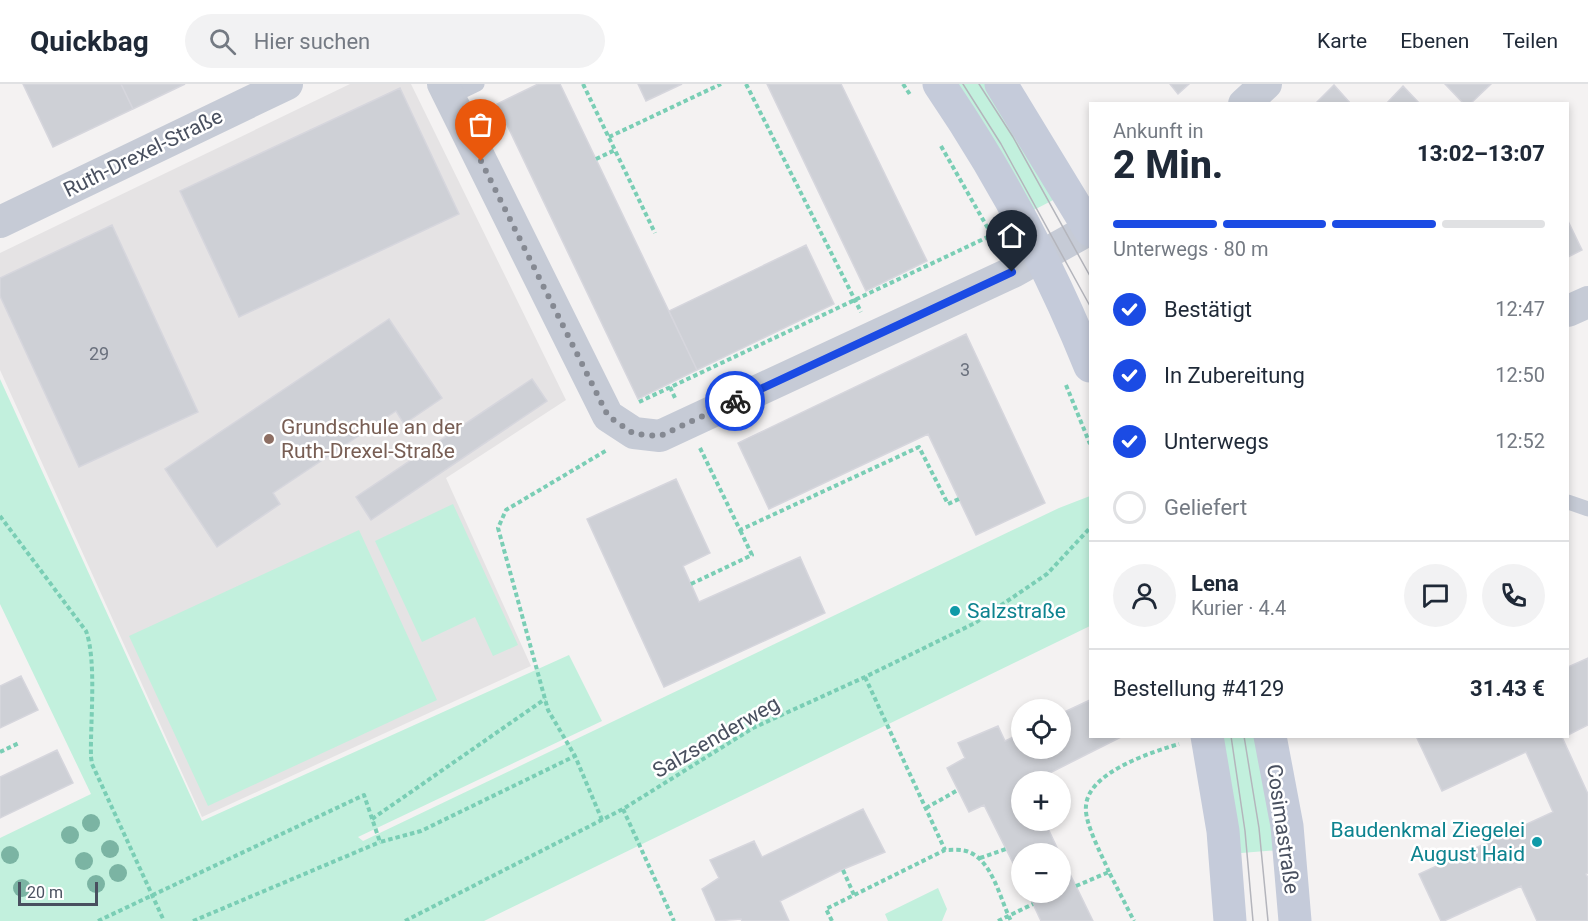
<!DOCTYPE html>
<html lang="de">
<head>
<meta charset="utf-8">
<style>
	:root { --surface:#fff; --page:#f2f2f3; --text:#1f2937; --muted:#747a83; --line:#e0e1e3; --accent:#1b4be4 }
	body { margin:0; font-family:Roboto,sans-serif; background:var(--page); color:var(--text); height:100vh; display:flex; flex-direction:column; font-size:22px; white-space:nowrap }
	* { box-sizing:border-box; margin:0 }
	p { font-size:20px; color:var(--muted) }
	.icon { flex:none; width:33px; height:33px; fill:none; stroke:currentColor; stroke-width:2; stroke-linecap:round; stroke-linejoin:round }
	.map { position:relative; flex:1; overflow:hidden }
	.side { position:absolute; left:1089px; top:18px; width:480px; height:636px; display:flex; flex-direction:column; background:var(--surface); border-radius:0px; box-shadow:0 3px 9px #0003 }
	.side>* { flex:none }
	.tools { position:absolute; left:1011px; top:615px; display:grid; gap:12px }
	.tools a { display:grid; place-items:center; width:60px; height:60px; border-radius:50%; background:var(--surface); box-shadow:0 3px 9px #0003; font-size:30px }
	.scale { position:absolute; left:18px; bottom:15px; width:80px; box-sizing:border-box; padding-left:6px; border:3px solid #49505f; border-top:0; font-size:16px; line-height:21px; white-space:nowrap; color:#49505f; -webkit-text-stroke:4px #fff; paint-order:stroke }
	.pin { position:absolute; display:grid; place-items:center; width:51px; height:51px; color:#fff; margin:-62px -26px; border-radius:50% 50% 50% 0; rotate:-45deg; box-shadow:0 0 6px #0007 }
	.pin .icon { rotate:45deg }
	.courier { position:absolute; display:grid; place-items:center; width:60px; height:60px; margin:-30px; border:4px solid #1b4be4; border-radius:50%; background:#fff; color:#222; box-shadow:0 2px 8px #0007 }
	.headline em { font-style:normal; font-weight:800 }
	.headline div { display:flex; flex-direction:column-reverse }
	.headline { display:flex; align-items:center; justify-content:space-between; height:102px; padding:0 24px }
	h1 { font-size:39px; font-weight:800; line-height:45px }
	.bar { display:grid; grid-template-columns:repeat(4,1fr); gap:9px 6px; align-content:center; height:72px; padding:0 24px }
	.bar i { height:8px; border-radius:4px; background:var(--line) }
	.bar .selected { background:var(--accent) }
	.bar p { grid-column:span 4 }
	.line { display:flex; align-items:center; gap:15px; padding:0 24px; border-top:2px solid var(--line) }
	.line div { flex:1 }
	.round { display:grid; place-items:center; flex:none; width:63px; height:63px; border-radius:32px; background:var(--page) }
	ol { padding:0 24px; list-style:none }
	li { display:flex; align-items:center; gap:18px; height:66px }
	li p { margin-inline-start:auto }
	li .icon { padding:6px; border-radius:50%; background:var(--accent); color:#fff; stroke-width:4 }
	li:last-child { color:var(--muted) }
	li i { width:33px; height:33px; border:3px solid var(--line); border-radius:50% }
	header { display:flex; align-items:center; gap:36px; box-sizing:border-box; height:84px; padding:0 30px; background:var(--surface); border-bottom:2px solid var(--line) }
	header strong { font-size:28px }
	nav { display:flex; gap:33px; margin-inline-start:auto; font-size:21px }
	.search { width:420px; height:54px; background:var(--page); display:flex; align-items:center; gap:15px; box-sizing:border-box; padding:0 21px; border-radius:33px; color:var(--muted); font-size:22px }
	.map>svg:first-child { display:block }
</style>
</head>
<body>
<header>
<strong>Quickbag</strong>
<div class="search"><svg class="icon" aria-label="search" viewBox="0 0 24 24"><circle cx="10" cy="10" r="6"/><path d="M15 15l6 6"/></svg>Hier suchen</div>
<nav><a>Karte</a><a>Ebenen</a><a>Teilen</a></nav>
</header>
<div class="map">
<svg width="1588" height="837" viewBox="0 0 1588 837">
	<rect width="100%" height="100%" fill="#f4f2f2"/>
	<!-- education -->
	<path fill="#e5e3e4" d="M350,0H411L566,316L446,394L531,582L202,733L0,286V169Z"/>
	<!-- green -->
	<path fill="#c2f0dd" d="M950,0H993L1059,113L1030,128Z
		M0,295L202,737L569,571L602,637L358,753L363,757L1059,424L1090,412V542L484,837H0V754L91,710L0,520Z
		M453,420L518,561L493,572L475,533L422,558L375,457Z
		M359,446L437,616L208,722L129,552Z
		M1215,653H1258L1279,766L1229,770Z
		M938,804L947,825L942,837H888L885,830Z"/>
	<!-- building -->
	<path fill="#ced0d6" stroke="#d6d6dd" stroke-width="1.5" d="M23,0H121L133,25L53,63Z
		M121,0H185L133,25Z
		M538,0H560L697,286L638,315L497,20Z
		M638,0H682L646,17Z
		M767,0H841L927,177L866,207Z
		M1170,0H1189L1178,10Z
		M1445,0H1491L1470,20H1464Z
		M1334,1L1351,20H1315Z
		M1403,2L1420,20H1386Z
		M400,4L459,130L239,233L180,107Z
		M1568,137L1582,166L1568,173Z
		M112,141L198,328L79,383L0,212V194Z
		M806,161L834,220L697,286L669,227Z
		M389,235L442,314L404,340L396,327L273,409L280,420L217,463L165,385Z
		M966,250L1045,419L976,451L928,350L769,425L738,359Z
		M532,295L547,317L371,436L356,413Z
		M676,395L710,469L683,482L699,518L800,473L825,529L664,603L587,435Z
		M1588,574V641L1568,651V583Z
		M21,592L38,626L0,644V602Z
		M1090,616V652H1123L1032,698H1022V736H1044L1060,770H1022V797L984,721L969,728L947,684L965,674L958,659L998,642L1005,657L1022,649V664H1060V630Z
		M1416,652H1563L1562,653L1588,710V789L1586,790L1588,794V837H1537L1521,802L1444,837H1441L1419,790L1553,728L1526,668L1442,707Z
		M57,666L73,699L0,734V693Z
		M863,725L885,768L846,784L780,817L789,837H742L741,835L716,837L702,805L719,794L710,776L754,757L762,773Z
		M1060,770L1076,802L1093,837H1041L1033,820L1027,808H1060Z"/>
	<g fill="none" stroke-linecap="round" stroke-linejoin="round">
		<!-- path -->
		<path stroke="#7aceb5" stroke-width="4" stroke-dasharray="4.5 3" stroke-linecap="butt" d="M583,0L655,149
			M746,0L861,228
			M903,0L911,12
			M609,53L721,0
			M941,62L998,162
			M596,75L615,66
			M1066,301L1090,360
			M670,303L675,314
			M639,318L992,151
			M700,364L740,446L919,363L948,420L959,415
			M0,432L86,547C97,577 90,639 91,673L92,680L164,837
			M691,500L752,471L740,446
			M865,593L945,766
			M0,668L19,659
			M926,724L958,706
			M623,725L674,837
			M372,735L545,615
			M602,736L575,672L548,626L498,444L506,426L607,366
			M980,774L1006,765
			M843,786L854,811
			M1109,788C1102,771 1084,739 1086,722C1088,688 1152,668 1179,660
			M1076,802L1109,788L1134,837
			M98,837L364,711L380,758L421,747L575,672
			M193,837L380,758
			M405,837L623,725L753,644L865,593L975,539L1047,490L1090,444
			M832,837L826,825L945,766C953,766 962,765 969,768C993,778 1000,815 1011,837
			M998,837L1033,820"/>
		<!-- lane -->
		<path stroke="#c6cbd6" stroke-width="15" d="M450,13L477,0
			M1568,418L1588,425"/>
		<!-- street -->
		<path stroke="#c6cbd6" stroke-width="32" d="M443,0L608,332L634,349L660,352L1013,188L1090,145
			M1244,20L1266,0
			M0,138L287,0
			M1568,227L1588,218"/>
		<!-- secondary -->
		<path stroke="#c5cbda" stroke-width="33" d="M939,0C999,88 1050,183 1090,282
			M1001,0L1090,146
			M1207,652L1223,747L1230,837
			M1270,652L1287,742L1295,837"/>
		<!-- tram -->
		<path stroke="#b4b5bc" stroke-width="1.5" d="M963,0L1001,60L1090,222
			M979,0L1013,53L1090,192
			M1231,652L1245,747L1253,837
			M1244,652L1259,744L1268,837"/>
	</g>
	<!-- trees -->
	<g fill="#7bb4a3">
		<circle cx="91" cy="739" r="9"/>
		<circle cx="70" cy="751" r="9"/>
		<circle cx="110" cy="765" r="9"/>
		<circle cx="10" cy="771" r="9"/>
		<circle cx="84" cy="777" r="9"/>
		<circle cx="118" cy="789" r="9"/>
		<circle cx="96" cy="800" r="9"/>
		<circle cx="22" cy="804" r="9"/>
	</g>
	<g fill="none" stroke-linecap="round" stroke-linejoin="round">
		<!-- done -->
		<path stroke="#858992" stroke-width="6" stroke-dasharray="0 10.8" d="M481,77L608,332L634,350L660,352L735,317"/>
		<!-- route -->
		<path stroke="#1b4be4" stroke-width="8" d="M735,317L1012,188"/>
	</g>
	<!-- markers -->
	<circle fill="#8d6e63" stroke="#fff" stroke-width="2" cx="269" cy="355" r="6"/>
	<g fill="#0f9aa8" stroke="#fff" stroke-width="2">
		<circle cx="955" cy="527" r="6"/>
		<circle cx="1537" cy="758" r="6"/>
	</g>
	<g text-anchor="middle" stroke-width="5" stroke-linejoin="round" paint-order="stroke">
		<!-- number labels -->
		<g font-size="18" fill="#6a707d">
			<text x="99" y="276">29</text>
			<text x="965" y="292">3</text>
		</g>
		<!-- street labels -->
		<g font-size="21" fill="#49505f" stroke="#fff">
			<text transform="translate(143 69) rotate(-26)" y="7">Ruth-Drexel-Straße</text>
			<text transform="translate(716 653) rotate(-30)" y="7">Salzsenderweg</text>
			<text transform="translate(1283 745) rotate(82)" y="7">Cosimastraße</text>
		</g>
		<!-- education labels -->
		<g font-size="21" fill="#785e54" stroke="#fff" text-anchor="start">
			<text x="281" y="350">Grundschule an der<tspan x="281" dy="24">Ruth-Drexel-Straße</tspan></text>
		</g>
		<!-- culture labels -->
		<g font-size="21" fill="#0d838f" stroke="#fff" text-anchor="start">
			<text x="967" y="534">Salzstraße</text>
			<text x="1525" y="753" text-anchor="end">Baudenkmal Ziegelei<tspan x="1525" dy="24">August Haid</tspan></text>
		</g>
	</g>
</svg>
<div class="tools">
<a><svg class="icon" aria-label="locate" viewBox="0 0 24 24"><circle cx="12" cy="12" r="6"/><path d="M12 2v4M12 18v4M2 12h4M18 12h4"/></svg></a>
<a>+</a>
<a>−</a>
</div>
<div class="scale">20 m</div>
<div class="pin" style="left:481px;top:77px;background:#ea580c"><svg class="icon" aria-label="bag" viewBox="0 0 24 24"><path d="M5 8h14l-1 12H6zM9 8a3 3 0 0 1 6 0"/></svg></div>
<div class="pin" style="left:1012px;top:188px;background:#1f2937"><svg class="icon" aria-label="home" viewBox="0 0 24 24"><path d="M3 11l9-7 9 7M6 9v11h12V9"/></svg></div>
<div class="courier" style="left:735px;top:317px"><svg class="icon" aria-label="bike" viewBox="0 0 24 24"><circle cx="6" cy="16" r="4"/><circle cx="18" cy="16" r="4"/><path d="M6 16l4-8h5l3 8M10 8l3 8H6M13 5h3"/></svg></div>
<section class="side">
<div class="headline"><div><h1>2 Min.</h1><p>Ankunft in</p></div><em>13:02–13:07</em></div>
<div class="bar"><i class="selected"></i><i class="selected"></i><i class="selected"></i><i></i><p>Unterwegs · 80 m</p></div>
<ol>
<li><svg class="icon" aria-label="check" viewBox="0 0 24 24"><path d="M5 12l5 5 9-10"/></svg>Bestätigt<p>12:47</p></li>
<li><svg class="icon" aria-label="check" viewBox="0 0 24 24"><path d="M5 12l5 5 9-10"/></svg>In Zubereitung<p>12:50</p></li>
<li><svg class="icon" aria-label="check" viewBox="0 0 24 24"><path d="M5 12l5 5 9-10"/></svg>Unterwegs<p>12:52</p></li>
<li><i></i>Geliefert</li>
</ol>
<div class="line" style="height:108px"><a class="round"><svg class="icon" aria-label="person" viewBox="0 0 24 24"><circle cx="12" cy="8" r="4"/><path d="M4 21q1-7 8-7t8 7"/></svg></a><div><b>Lena</b><p>Kurier · 4.4</p></div><a class="round"><svg class="icon" aria-label="chat" viewBox="0 0 24 24"><path d="M4 5h16v11H9l-5 4z"/></svg></a><a class="round"><svg class="icon" aria-label="phone" viewBox="0 0 24 24"><path d="M5 4h4l2 5-3 2q2 4 5 5l2-3 5 2v4C11 20 4 13 5 4z"/></svg></a></div>
<div class="line" style="height:78px"><div>Bestellung #4129</div><b>31.43 €</b></div>
</section>
</div>
</body>
</html>
